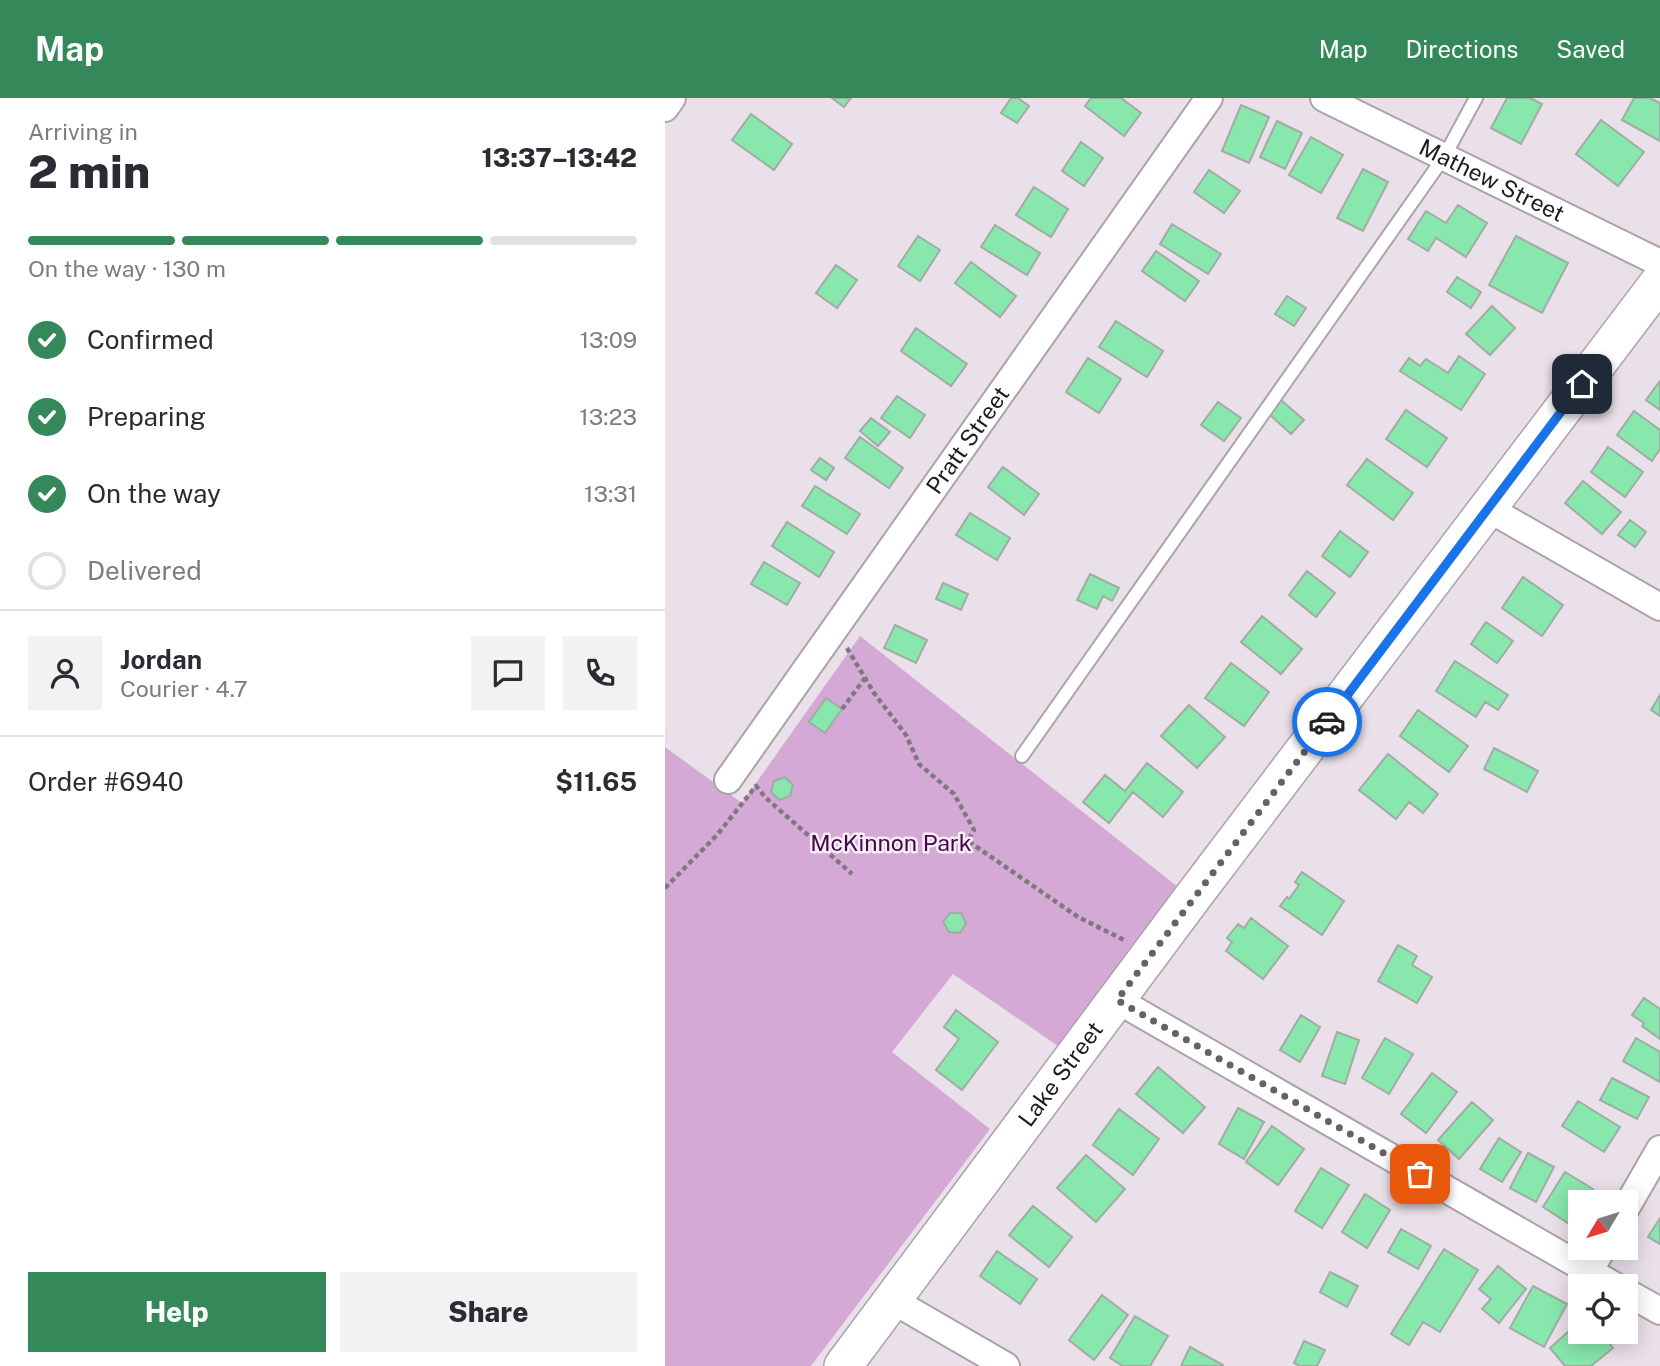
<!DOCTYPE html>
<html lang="en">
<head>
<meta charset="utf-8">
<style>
	:root { --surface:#fff; --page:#f2f2f3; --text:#2b2b33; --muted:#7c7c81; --line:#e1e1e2; --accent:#34885a }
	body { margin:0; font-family:"Public Sans",sans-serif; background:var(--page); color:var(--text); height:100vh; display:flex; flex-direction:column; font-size:26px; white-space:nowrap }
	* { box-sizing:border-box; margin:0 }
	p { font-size:23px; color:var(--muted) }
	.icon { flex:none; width:38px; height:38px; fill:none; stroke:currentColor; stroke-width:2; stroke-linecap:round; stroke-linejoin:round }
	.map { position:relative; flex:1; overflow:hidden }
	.panel { display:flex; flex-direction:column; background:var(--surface); width:665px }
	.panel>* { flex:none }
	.needle { width:46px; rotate:232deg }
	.fabs { position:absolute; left:903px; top:1092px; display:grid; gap:14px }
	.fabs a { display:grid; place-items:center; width:70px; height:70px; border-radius:0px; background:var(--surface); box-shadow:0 4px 18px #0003; font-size:35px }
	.pin { position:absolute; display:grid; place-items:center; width:60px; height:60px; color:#fff; margin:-30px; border-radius:14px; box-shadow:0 4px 10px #0006 }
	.courier { position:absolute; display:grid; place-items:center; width:70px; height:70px; margin:-35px; border:5px solid #1a73e8; border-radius:50%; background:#fff; color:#222; box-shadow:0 2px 9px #0007 }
	.head em { font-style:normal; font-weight:800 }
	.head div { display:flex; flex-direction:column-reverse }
	.head { display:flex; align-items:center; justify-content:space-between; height:119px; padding:0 28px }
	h1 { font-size:46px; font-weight:800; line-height:52px }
	.bar { display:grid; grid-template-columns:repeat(4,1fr); gap:10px 7px; align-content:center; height:84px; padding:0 28px }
	.bar i { height:9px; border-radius:5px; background:var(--line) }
	.bar .on { background:var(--accent) }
	.bar p { grid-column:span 4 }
	.line { display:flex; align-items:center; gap:18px; padding:0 28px; border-top:2px solid var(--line) }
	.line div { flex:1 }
	.round { display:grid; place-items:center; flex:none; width:74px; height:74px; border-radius:0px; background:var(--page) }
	ol { padding:0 28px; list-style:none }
	li { display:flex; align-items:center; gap:21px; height:77px }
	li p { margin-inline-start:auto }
	li .icon { padding:7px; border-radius:50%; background:var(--accent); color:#fff; stroke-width:4 }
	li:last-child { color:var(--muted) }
	li i { width:38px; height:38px; border:4px solid var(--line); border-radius:50% }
	.action { display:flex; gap:14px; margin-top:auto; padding:14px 28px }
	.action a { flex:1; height:80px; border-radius:0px; background:var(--accent); color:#fff; font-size:28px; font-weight:800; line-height:80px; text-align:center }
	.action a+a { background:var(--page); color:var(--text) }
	header { display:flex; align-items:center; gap:42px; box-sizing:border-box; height:98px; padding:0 35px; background:var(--accent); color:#fff }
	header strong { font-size:33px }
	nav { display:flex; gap:38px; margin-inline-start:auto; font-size:24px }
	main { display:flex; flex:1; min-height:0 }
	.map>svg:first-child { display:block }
</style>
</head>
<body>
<header>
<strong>Map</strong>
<nav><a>Map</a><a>Directions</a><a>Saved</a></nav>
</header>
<main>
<section class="panel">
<div class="head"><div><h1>2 min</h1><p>Arriving in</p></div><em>13:37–13:42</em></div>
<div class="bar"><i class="on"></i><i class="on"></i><i class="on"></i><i></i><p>On the way · 130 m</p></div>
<ol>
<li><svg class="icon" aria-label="check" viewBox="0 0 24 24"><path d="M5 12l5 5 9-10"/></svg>Confirmed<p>13:09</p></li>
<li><svg class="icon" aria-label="check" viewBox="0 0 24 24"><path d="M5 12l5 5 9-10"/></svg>Preparing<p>13:23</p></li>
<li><svg class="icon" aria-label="check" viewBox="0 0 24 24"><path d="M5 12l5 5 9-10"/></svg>On the way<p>13:31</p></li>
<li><i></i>Delivered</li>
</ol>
<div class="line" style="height:126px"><a class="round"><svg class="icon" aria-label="person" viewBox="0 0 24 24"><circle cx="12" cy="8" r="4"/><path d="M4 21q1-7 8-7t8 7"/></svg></a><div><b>Jordan</b><p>Courier · 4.7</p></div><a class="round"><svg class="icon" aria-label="chat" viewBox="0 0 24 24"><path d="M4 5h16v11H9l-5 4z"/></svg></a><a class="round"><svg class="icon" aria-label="phone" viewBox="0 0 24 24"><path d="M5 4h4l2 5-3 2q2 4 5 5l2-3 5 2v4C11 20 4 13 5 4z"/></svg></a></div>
<div class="line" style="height:91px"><div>Order #6940</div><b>$11.65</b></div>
<div class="action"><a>Help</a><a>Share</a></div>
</section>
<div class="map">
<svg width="995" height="1268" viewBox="0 0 995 1268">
	<rect width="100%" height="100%" fill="#eae0ea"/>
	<!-- green -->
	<path fill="#d5a9d5" d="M195,538L527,800L409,959L288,876L227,954L325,1031L146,1268H0V649L77,705Z"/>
	<!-- building -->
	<path fill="#87e7ad" stroke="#a0aca4" stroke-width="2" d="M167,0H186L179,9Z
		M346,0H353L364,8L352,25L336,15Z
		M426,0H456L476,15L459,38L420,8Z
		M842,0H865L877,6L856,46L826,30Z
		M969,0H985L995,5V43L957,22Z
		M576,7L604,19L584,65L557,53Z
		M86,16L127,46L109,72L67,42Z
		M936,22L979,54L953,88L911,56Z
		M612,23L637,35L620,71L595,59Z
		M646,39L678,57L656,95L624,77Z
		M416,44L438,60L419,88L397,73Z
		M698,71L723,84L698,133L672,120Z
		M544,72L575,93L559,115L529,94Z
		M369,89L403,111L386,139L351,117Z
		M793,107L822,125L801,159L771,140L763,153L743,141L761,113L781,125Z
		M507,126L556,156L543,176L495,146Z
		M330,127L375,155L362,177L316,149Z
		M253,138L275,152L255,183L233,168Z
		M851,138L903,165L877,215L824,187Z
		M491,153L534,183L520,203L477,173Z
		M306,164L351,198L335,219L290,185Z
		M171,167L192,182L172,210L151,195Z
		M792,179L816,194L806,210L782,194Z
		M622,198L641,210L629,228L610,216Z
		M827,208L850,230L825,257L801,236Z
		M451,223L498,253L482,279L434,249Z
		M251,230L302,266L286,288L236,253Z
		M794,258L820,276L796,312L735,273L744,260L755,268L761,261L783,275Z
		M423,260L456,281L434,315L401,294Z
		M995,283V312L981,302Z
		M232,298L260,317L245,340L216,320Z
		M616,302L639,322L626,336L604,316Z
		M553,304L576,320L559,343L536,327Z
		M741,312L782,340L762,369L721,341Z
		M969,313L995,332V351L987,363L952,337Z
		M206,320L225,334L213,348L195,333Z
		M195,339L238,370L224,390L180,360Z
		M943,349L978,374L960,399L926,374Z
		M155,360L169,370L161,382L146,372Z
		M702,361L748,395L728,422L682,387Z
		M338,369L374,396L359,417L323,389Z
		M918,383L956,414L937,436L900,405Z
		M150,388L195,416L182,436L137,408Z
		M305,415L345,440L332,462L291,437Z
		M965,422L981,434L970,449L953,437Z
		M122,424L169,454L154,479L107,448Z
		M675,433L703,454L685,479L657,458Z
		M99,464L135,485L122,507L86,486Z
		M642,473L670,495L651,519L624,497Z
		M425,476L454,490L447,503L438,498L432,511L412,502Z
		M858,479L898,507L877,538L837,510Z
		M278,485L303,496L296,512L271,501Z
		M597,518L637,551L616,576L576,544Z
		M821,524L848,543L832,565L806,546Z
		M230,527L262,542L251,565L219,550Z
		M790,563L843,597L833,612L820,604L811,619L771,593Z
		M566,565L604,594L579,628L540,600Z
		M995,597V618L986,612Z
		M161,600L177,611L160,635L144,624Z
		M524,607L560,639L532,670L496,638Z
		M753,612L803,648L784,674L735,638Z
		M829,650L873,673L862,694L819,671Z
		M723,656L773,696L758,715L744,704L731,721L694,692Z
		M482,665L518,694L498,719L468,694L444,725L418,704L440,677L460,693Z
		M120,679L128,687L125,698L114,702L106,694L109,683Z
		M637,774L679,803L657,837L615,808L622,799L624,801L634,787L630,784Z
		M285,815H296L301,825L295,835L284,834L278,824Z
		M586,820L623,848L598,881L561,853L567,844L562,840L573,826L579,830Z
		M733,847L752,858L747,867L767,879L752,905L713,883Z
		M979,900L995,911V941L977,928L979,925L967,917Z
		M291,912L333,944L297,992L271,972L294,941L279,929Z
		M636,917L655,929L635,964L615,952Z
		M672,934L694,942L680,986L657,978Z
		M720,940L748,956L724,996L697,980Z
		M971,940L995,954V984L958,963Z
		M493,969L540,1009L518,1035L471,996Z
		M767,975L792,994L761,1035L736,1016Z
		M947,980L984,999L972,1021L935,1002Z
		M913,1003L955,1029L939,1054L897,1028Z
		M807,1004L828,1022L794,1061L773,1042Z
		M573,1010L599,1024L579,1061L554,1046Z
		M454,1011L494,1041L468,1077L428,1047Z
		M607,1028L639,1051L613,1087L581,1064Z
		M834,1040L856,1054L837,1084L815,1071Z
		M863,1055L889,1069L871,1104L845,1090Z
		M421,1057L460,1091L431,1124L392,1090Z
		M656,1070L684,1087L657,1130L630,1113Z
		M900,1074L928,1091L920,1104H915V1112L906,1127L878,1109Z
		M700,1096L725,1112L702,1150L677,1134Z
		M368,1108L407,1139L384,1169L344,1137Z
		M995,1120V1146L983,1139Z
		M736,1131L766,1148L753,1171L723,1154Z
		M779,1151L813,1172L775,1234L758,1224L744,1247L726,1236Z
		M332,1153L372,1181L355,1206L315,1178Z
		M833,1168L861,1191L834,1225L817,1211L826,1201L814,1191Z
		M665,1174L693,1188L682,1209L655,1194Z
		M868,1188L902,1206L879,1249L845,1230Z
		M437,1197L463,1217L429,1262L404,1242Z
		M470,1218L503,1238L485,1268H458L445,1260Z
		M915,1223V1234H936L948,1250L926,1268H900L885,1250Z
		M639,1243L660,1252L652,1268H635L629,1265Z
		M525,1249L558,1267L557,1268H516Z"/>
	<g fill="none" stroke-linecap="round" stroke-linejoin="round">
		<!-- lane casing -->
		<g stroke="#aca2ac" stroke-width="16">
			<path id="lane" d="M357,658L779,59L811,0"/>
		</g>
		<!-- street casing -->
		<g stroke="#aca2ac" stroke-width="30">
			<g id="street">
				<path id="s1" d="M659,0L995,165"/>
				<path d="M0,10L7,0"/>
				<path d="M824,411L995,509"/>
				<path id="s2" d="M63,682L544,0"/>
				<path d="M452,902L950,1188"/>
				<path d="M961,1110L995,1051"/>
				<path d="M924,1173L938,1150"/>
				<path d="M961,1194L995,1213"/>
				<path d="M227,1202L341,1268"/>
			</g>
		</g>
		<!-- secondary casing -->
		<g stroke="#aca2ac" stroke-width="40">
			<g id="secondary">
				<path id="s3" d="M178,1268L527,800L995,183"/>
			</g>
		</g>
		<!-- path -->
		<path stroke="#7f797f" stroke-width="4.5" stroke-dasharray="5 3.5" stroke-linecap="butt" d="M182,550L209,595L241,637L254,666L289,696L309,732L303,743L413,819L461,843
			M177,611L200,580
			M0,790L52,737L91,688L101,700L187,776"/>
		<!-- lane -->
		<use href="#lane" stroke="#fff" stroke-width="12"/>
		<!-- street -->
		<use href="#street" stroke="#fff" stroke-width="26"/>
		<!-- secondary -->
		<use href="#secondary" stroke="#fff" stroke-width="37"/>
	</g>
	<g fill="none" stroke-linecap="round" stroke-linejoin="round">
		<!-- done -->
		<path stroke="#666166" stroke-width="7" stroke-dasharray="0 12.6" d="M662,624L452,902L755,1076"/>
		<!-- route -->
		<path stroke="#1a73e8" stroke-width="9" d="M662,624L917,286"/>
	</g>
	<g text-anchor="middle" stroke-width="5" stroke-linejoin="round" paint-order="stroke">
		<!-- street labels -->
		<g font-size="23" fill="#1f1c1f" stroke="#f7edf7">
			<text dy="8" stroke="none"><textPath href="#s1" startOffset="187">Mathew Street</textPath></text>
			<text dy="8" stroke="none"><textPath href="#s2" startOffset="416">Pratt Street</textPath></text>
			<text dy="8" stroke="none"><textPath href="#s3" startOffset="364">Lake Street</textPath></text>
		</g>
		<!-- park labels -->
		<g font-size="23" fill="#460749" stroke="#f7edf7">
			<text x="226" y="753">McKinnon Park</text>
		</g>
	</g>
</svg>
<div class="fabs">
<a><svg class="needle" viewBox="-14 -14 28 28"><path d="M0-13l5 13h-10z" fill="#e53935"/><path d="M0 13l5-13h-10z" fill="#7c7c81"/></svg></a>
<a><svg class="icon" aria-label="locate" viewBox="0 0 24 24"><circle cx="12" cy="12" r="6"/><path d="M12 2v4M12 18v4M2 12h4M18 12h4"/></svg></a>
</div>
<div class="pin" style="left:755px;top:1076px;background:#ea580c"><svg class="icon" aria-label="bag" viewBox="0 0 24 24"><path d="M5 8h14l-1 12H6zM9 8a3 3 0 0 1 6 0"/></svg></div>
<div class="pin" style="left:917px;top:286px;background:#1f2937"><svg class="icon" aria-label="home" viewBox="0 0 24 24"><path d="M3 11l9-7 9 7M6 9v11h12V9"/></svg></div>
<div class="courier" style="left:662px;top:624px"><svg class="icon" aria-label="car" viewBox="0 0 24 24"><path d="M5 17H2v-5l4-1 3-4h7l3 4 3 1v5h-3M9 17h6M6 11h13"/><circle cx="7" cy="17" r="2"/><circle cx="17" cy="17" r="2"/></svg></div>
</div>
</main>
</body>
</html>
